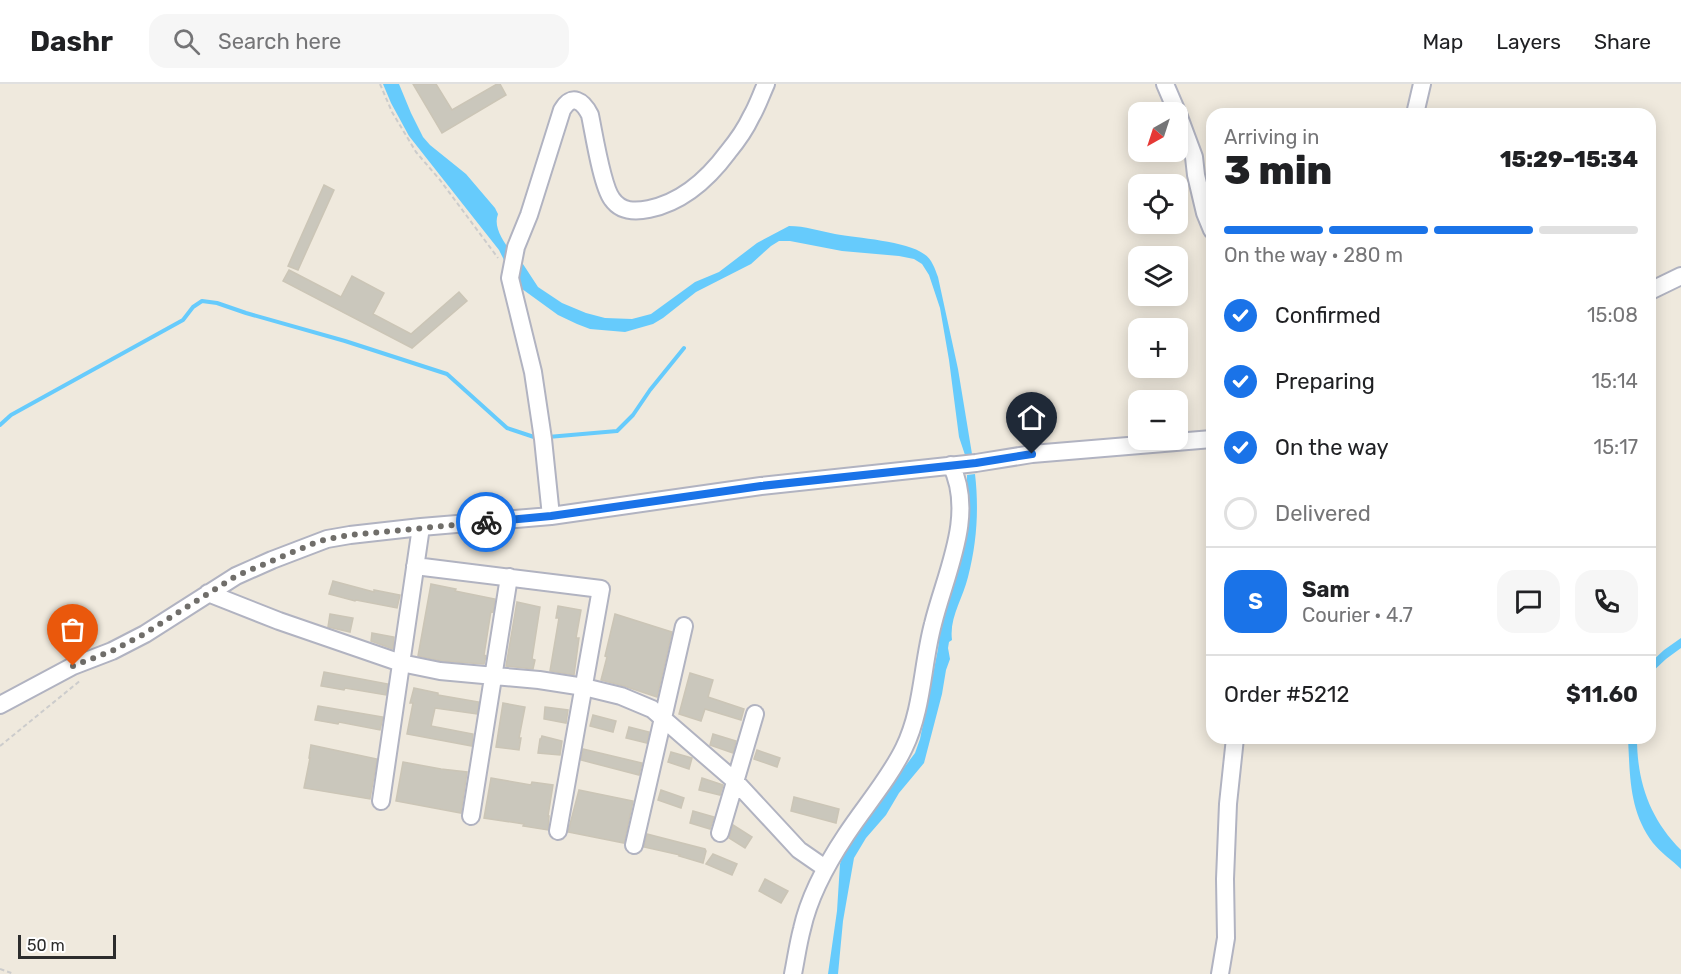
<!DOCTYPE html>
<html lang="en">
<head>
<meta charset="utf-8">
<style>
	:root { --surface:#fff; --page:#f6f6f6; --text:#202124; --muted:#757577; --line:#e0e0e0; --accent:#1a73e8 }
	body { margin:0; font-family:Rubik,sans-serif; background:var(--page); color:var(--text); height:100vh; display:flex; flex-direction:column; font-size:22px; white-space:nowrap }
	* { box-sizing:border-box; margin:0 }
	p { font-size:20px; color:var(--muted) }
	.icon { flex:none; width:33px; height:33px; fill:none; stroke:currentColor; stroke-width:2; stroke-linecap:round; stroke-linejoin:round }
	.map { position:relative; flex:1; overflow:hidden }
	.panel { position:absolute; left:1206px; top:24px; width:450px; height:636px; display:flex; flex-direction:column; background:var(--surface); border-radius:18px; box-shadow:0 3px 15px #0003 }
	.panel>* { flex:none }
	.needle { width:39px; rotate:219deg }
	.buttons { position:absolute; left:1128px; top:18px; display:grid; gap:12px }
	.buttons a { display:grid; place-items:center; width:60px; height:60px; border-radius:12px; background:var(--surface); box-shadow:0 3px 15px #0003; font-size:30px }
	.scale { position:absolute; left:18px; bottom:15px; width:98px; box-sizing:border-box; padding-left:6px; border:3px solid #2c2c2c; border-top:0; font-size:16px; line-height:21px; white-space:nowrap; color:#2c2c2c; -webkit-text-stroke:4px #fff; paint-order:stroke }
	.pin { position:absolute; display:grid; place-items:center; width:51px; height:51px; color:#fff; margin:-62px -26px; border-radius:50% 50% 50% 0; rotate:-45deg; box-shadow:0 0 6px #0007 }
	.pin .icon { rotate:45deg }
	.courier { position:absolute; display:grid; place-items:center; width:60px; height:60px; margin:-30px; border:4px solid #1a73e8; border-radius:50%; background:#fff; color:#222; box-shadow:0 2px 8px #0007 }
	.headline em { font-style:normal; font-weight:800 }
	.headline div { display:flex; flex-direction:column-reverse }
	.headline { display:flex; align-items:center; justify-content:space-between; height:102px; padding:0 18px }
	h1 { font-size:39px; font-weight:800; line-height:45px }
	.bar { display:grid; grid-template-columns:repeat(4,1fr); gap:9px 6px; align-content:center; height:72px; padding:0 18px }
	.bar i { height:8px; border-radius:4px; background:var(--line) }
	.bar .active { background:var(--accent) }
	.bar p { grid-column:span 4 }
	.line { display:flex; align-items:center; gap:15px; padding:0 18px; border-top:2px solid var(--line) }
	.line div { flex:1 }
	.round { display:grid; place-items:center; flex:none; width:63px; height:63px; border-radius:18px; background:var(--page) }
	ol { padding:0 18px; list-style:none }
	li { display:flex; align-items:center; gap:18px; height:66px }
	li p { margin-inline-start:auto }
	li .icon { padding:6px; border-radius:50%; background:var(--accent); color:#fff; stroke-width:4 }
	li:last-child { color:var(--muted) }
	li i { width:33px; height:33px; border:3px solid var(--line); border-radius:50% }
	header { display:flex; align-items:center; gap:36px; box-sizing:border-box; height:84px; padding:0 30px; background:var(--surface); border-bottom:2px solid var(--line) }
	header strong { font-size:28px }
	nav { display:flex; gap:33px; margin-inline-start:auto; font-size:21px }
	.search { width:420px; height:54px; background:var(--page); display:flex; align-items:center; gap:15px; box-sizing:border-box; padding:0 21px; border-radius:18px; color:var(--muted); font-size:22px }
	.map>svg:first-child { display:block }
</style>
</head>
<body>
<header>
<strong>Dashr</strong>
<div class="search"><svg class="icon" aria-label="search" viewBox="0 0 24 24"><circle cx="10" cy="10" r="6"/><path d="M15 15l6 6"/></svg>Search here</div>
<nav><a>Map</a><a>Layers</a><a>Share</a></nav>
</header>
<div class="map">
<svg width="1681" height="890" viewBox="0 0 1681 890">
	<rect width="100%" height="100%" fill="#efe9dd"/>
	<!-- water -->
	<path fill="#66cbfc" d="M383,0H399L411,29L423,53L430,61L466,90L495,124L498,130C493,143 503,156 510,167L505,178L499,166L409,52L391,19Z
		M789,142C805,142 820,147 835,150C857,154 907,157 924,170C932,175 935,185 938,193L958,285L972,370L965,371L959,353L949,276L940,224L929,191L922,180L914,175L899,172L842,167L790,157H779L771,162L751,180L696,208L663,234L653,240L625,248L590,245L577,240L558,231L518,202L515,188L521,177L538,203L562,219L586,229L605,234L632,235L651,230L695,198L719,188L757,159Z
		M975,390C979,424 977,459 968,493C963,514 949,534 952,556L949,558L948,564L950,575L946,586L942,610L924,679L899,709L886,731L866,754L854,774L843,837L838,890H828L837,827L840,780L844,768L864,738L915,669L920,655L938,565L940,544L961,474L967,445V391Z
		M1681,554V564L1666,575L1650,590V579L1664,566Z
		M1628,654H1637C1637,698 1650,735 1681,766V785C1672,776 1661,769 1653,759C1629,727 1630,692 1628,654Z"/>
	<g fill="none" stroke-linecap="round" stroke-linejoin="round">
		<!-- stream -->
		<path stroke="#66cbfc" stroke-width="4" d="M0,341L11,331L183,236L193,223L202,217L217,219L246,229L345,257L447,290L507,344L537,354
			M548,353L617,347L633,331L650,306L684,264"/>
	</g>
	<!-- building -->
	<path fill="#cac7bc" stroke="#cbc5b6" stroke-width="1.5" d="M413,0H436L452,26L497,0H500L506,11L442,49Z
		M324,101L334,106L298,186L288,182Z
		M289,186L341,213L352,192L384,209L373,230L411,250L459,208L467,217L412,264L283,197Z
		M333,497L374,508V506L400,511L397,524L356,516L355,517L329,510Z
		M431,500L456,505L455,507L495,515L493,528L491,527L484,571L486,572L484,580L442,577L418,572Z
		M517,518L540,523L532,575L535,576L533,585L506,582Z
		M558,522L581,526L576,554H579L574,591L550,587L559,534H556Z
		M330,530L353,534L350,548L328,543Z
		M615,530L672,548L657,613L624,602L601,596L607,573L605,572Z
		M372,549L394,553L393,565L371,557Z
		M324,588L388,600L386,611L345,604L344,606L321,602Z
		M690,589L713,596L708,613L744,625L741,636L705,625L701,637L679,630Z
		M414,604L438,609V611L479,618L477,630L435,624L431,642L473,650L472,662L407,650L413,619H410Z
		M503,619L525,623L519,654H521L519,666L496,663Z
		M318,622L383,633L380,646L339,638L338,640L315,636Z
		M545,623L568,626L566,639L544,635Z
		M593,631L616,637L613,648L590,642Z
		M629,643L649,648L647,659L626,654Z
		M713,650L736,657L733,669L710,661Z
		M542,652L562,657L560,671L538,669L540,655H541Z
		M311,661L377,675L370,715L304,704L310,674H309Z
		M583,665L642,679L639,691L581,676Z
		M757,666L780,674L777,683L754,675Z
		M671,668L692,674L689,685L668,678Z
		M403,678L441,685L467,688L461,729L396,717Z
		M491,694L531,701L532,698L553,701L548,732H549L548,746L523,742L524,740L484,734Z
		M702,694L723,701L720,711L699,706Z
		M579,706L633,717L624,759L568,748Z
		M661,706L684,714L681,724L658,716Z
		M794,713L839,725L836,739L791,727Z
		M693,727L714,733L710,745L690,739Z
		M733,741L752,753L745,764L729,754Z
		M647,750L705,765L706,767L703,779L679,772L680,771L644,763Z
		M713,770L737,780L732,791L706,780Z
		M765,795L788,807L781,819L759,807Z"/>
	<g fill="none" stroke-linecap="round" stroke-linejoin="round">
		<!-- minor casing -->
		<g stroke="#b1b3c1" stroke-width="20">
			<path id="minor" d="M1165,0L1177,28
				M1178,30L1194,73L1196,91L1205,129L1212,146
				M1415,30L1422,0
				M1650,207L1681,192
				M551,432L543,355L533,288L510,194L516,163L529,131L562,26C572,9 583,17 590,31C594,50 602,102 612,115C621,128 635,128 649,125C683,118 708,95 728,68C737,57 745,46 751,33C757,23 761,11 766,0
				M415,482L601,505L558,747
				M208,509L279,537L401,579L440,587L539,596L584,603L621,612L652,625L735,697L799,766L825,784
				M0,621L73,582L112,567L145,550L236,492L272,476L327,455L350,451L421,443L551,432L761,402L976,379L1032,370L1212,355
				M381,717L421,443
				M471,732L509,493
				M720,749L755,630
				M634,761L684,542
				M793,890C796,875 798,860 802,845C809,813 828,778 846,751C865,722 889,695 904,664C923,625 922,581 933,540C945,490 976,431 951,381
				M1220,890L1226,854L1225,795L1228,720L1235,654"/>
		</g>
		<!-- path -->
		<path stroke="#ccc" stroke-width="2" stroke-dasharray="4.5 3" stroke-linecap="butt" d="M380,0L392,28L416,68L440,96L498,174
			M0,662L81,596
			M0,885L14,890"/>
		<!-- minor -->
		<use href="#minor" stroke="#fff" stroke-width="16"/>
	</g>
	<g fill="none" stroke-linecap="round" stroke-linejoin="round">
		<!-- done -->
		<path stroke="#706e6a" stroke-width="6" stroke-dasharray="0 10.8" d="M73,582L112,567L144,550L236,492L312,460L327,455L350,451L486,438"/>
		<!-- route -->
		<path stroke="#1a73e8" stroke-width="8" d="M486,438L551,432L761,402L976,379L1032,370"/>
	</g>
</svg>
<div class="buttons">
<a><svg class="needle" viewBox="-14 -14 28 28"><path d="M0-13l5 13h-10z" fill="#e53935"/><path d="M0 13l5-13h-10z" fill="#757577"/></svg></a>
<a><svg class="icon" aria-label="locate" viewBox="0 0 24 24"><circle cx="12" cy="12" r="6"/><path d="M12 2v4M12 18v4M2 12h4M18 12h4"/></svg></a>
<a><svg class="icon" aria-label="layers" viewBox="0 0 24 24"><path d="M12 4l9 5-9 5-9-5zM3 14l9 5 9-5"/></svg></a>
<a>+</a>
<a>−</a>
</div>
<div class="scale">50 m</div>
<div class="pin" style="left:73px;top:582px;background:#ea580c"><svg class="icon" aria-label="bag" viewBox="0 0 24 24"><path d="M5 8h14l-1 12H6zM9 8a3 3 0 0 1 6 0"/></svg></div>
<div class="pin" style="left:1032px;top:370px;background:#1f2937"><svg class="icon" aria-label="home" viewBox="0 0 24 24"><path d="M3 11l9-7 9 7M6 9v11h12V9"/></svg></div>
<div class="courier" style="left:486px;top:438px"><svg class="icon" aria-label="bike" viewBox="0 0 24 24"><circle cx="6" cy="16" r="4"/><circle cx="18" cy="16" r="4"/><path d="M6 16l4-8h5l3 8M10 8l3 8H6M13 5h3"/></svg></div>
<section class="panel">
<div class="headline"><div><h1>3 min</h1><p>Arriving in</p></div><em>15:29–15:34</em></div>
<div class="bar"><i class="active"></i><i class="active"></i><i class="active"></i><i></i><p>On the way · 280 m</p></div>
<ol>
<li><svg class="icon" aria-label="check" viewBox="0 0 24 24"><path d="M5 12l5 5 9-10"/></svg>Confirmed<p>15:08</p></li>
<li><svg class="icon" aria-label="check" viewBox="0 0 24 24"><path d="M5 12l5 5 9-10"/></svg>Preparing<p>15:14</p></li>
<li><svg class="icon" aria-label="check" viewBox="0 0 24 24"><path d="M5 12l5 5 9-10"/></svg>On the way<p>15:17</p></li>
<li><i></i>Delivered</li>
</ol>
<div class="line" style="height:108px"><b class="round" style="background:var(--accent);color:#fff">S</b><div><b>Sam</b><p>Courier · 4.7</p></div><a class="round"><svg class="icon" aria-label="chat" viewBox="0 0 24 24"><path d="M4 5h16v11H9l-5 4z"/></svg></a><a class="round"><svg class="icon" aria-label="phone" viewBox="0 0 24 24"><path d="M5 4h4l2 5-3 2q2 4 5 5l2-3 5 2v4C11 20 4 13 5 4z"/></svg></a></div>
<div class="line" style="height:78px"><div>Order #5212</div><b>$11.60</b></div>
</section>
</div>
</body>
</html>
